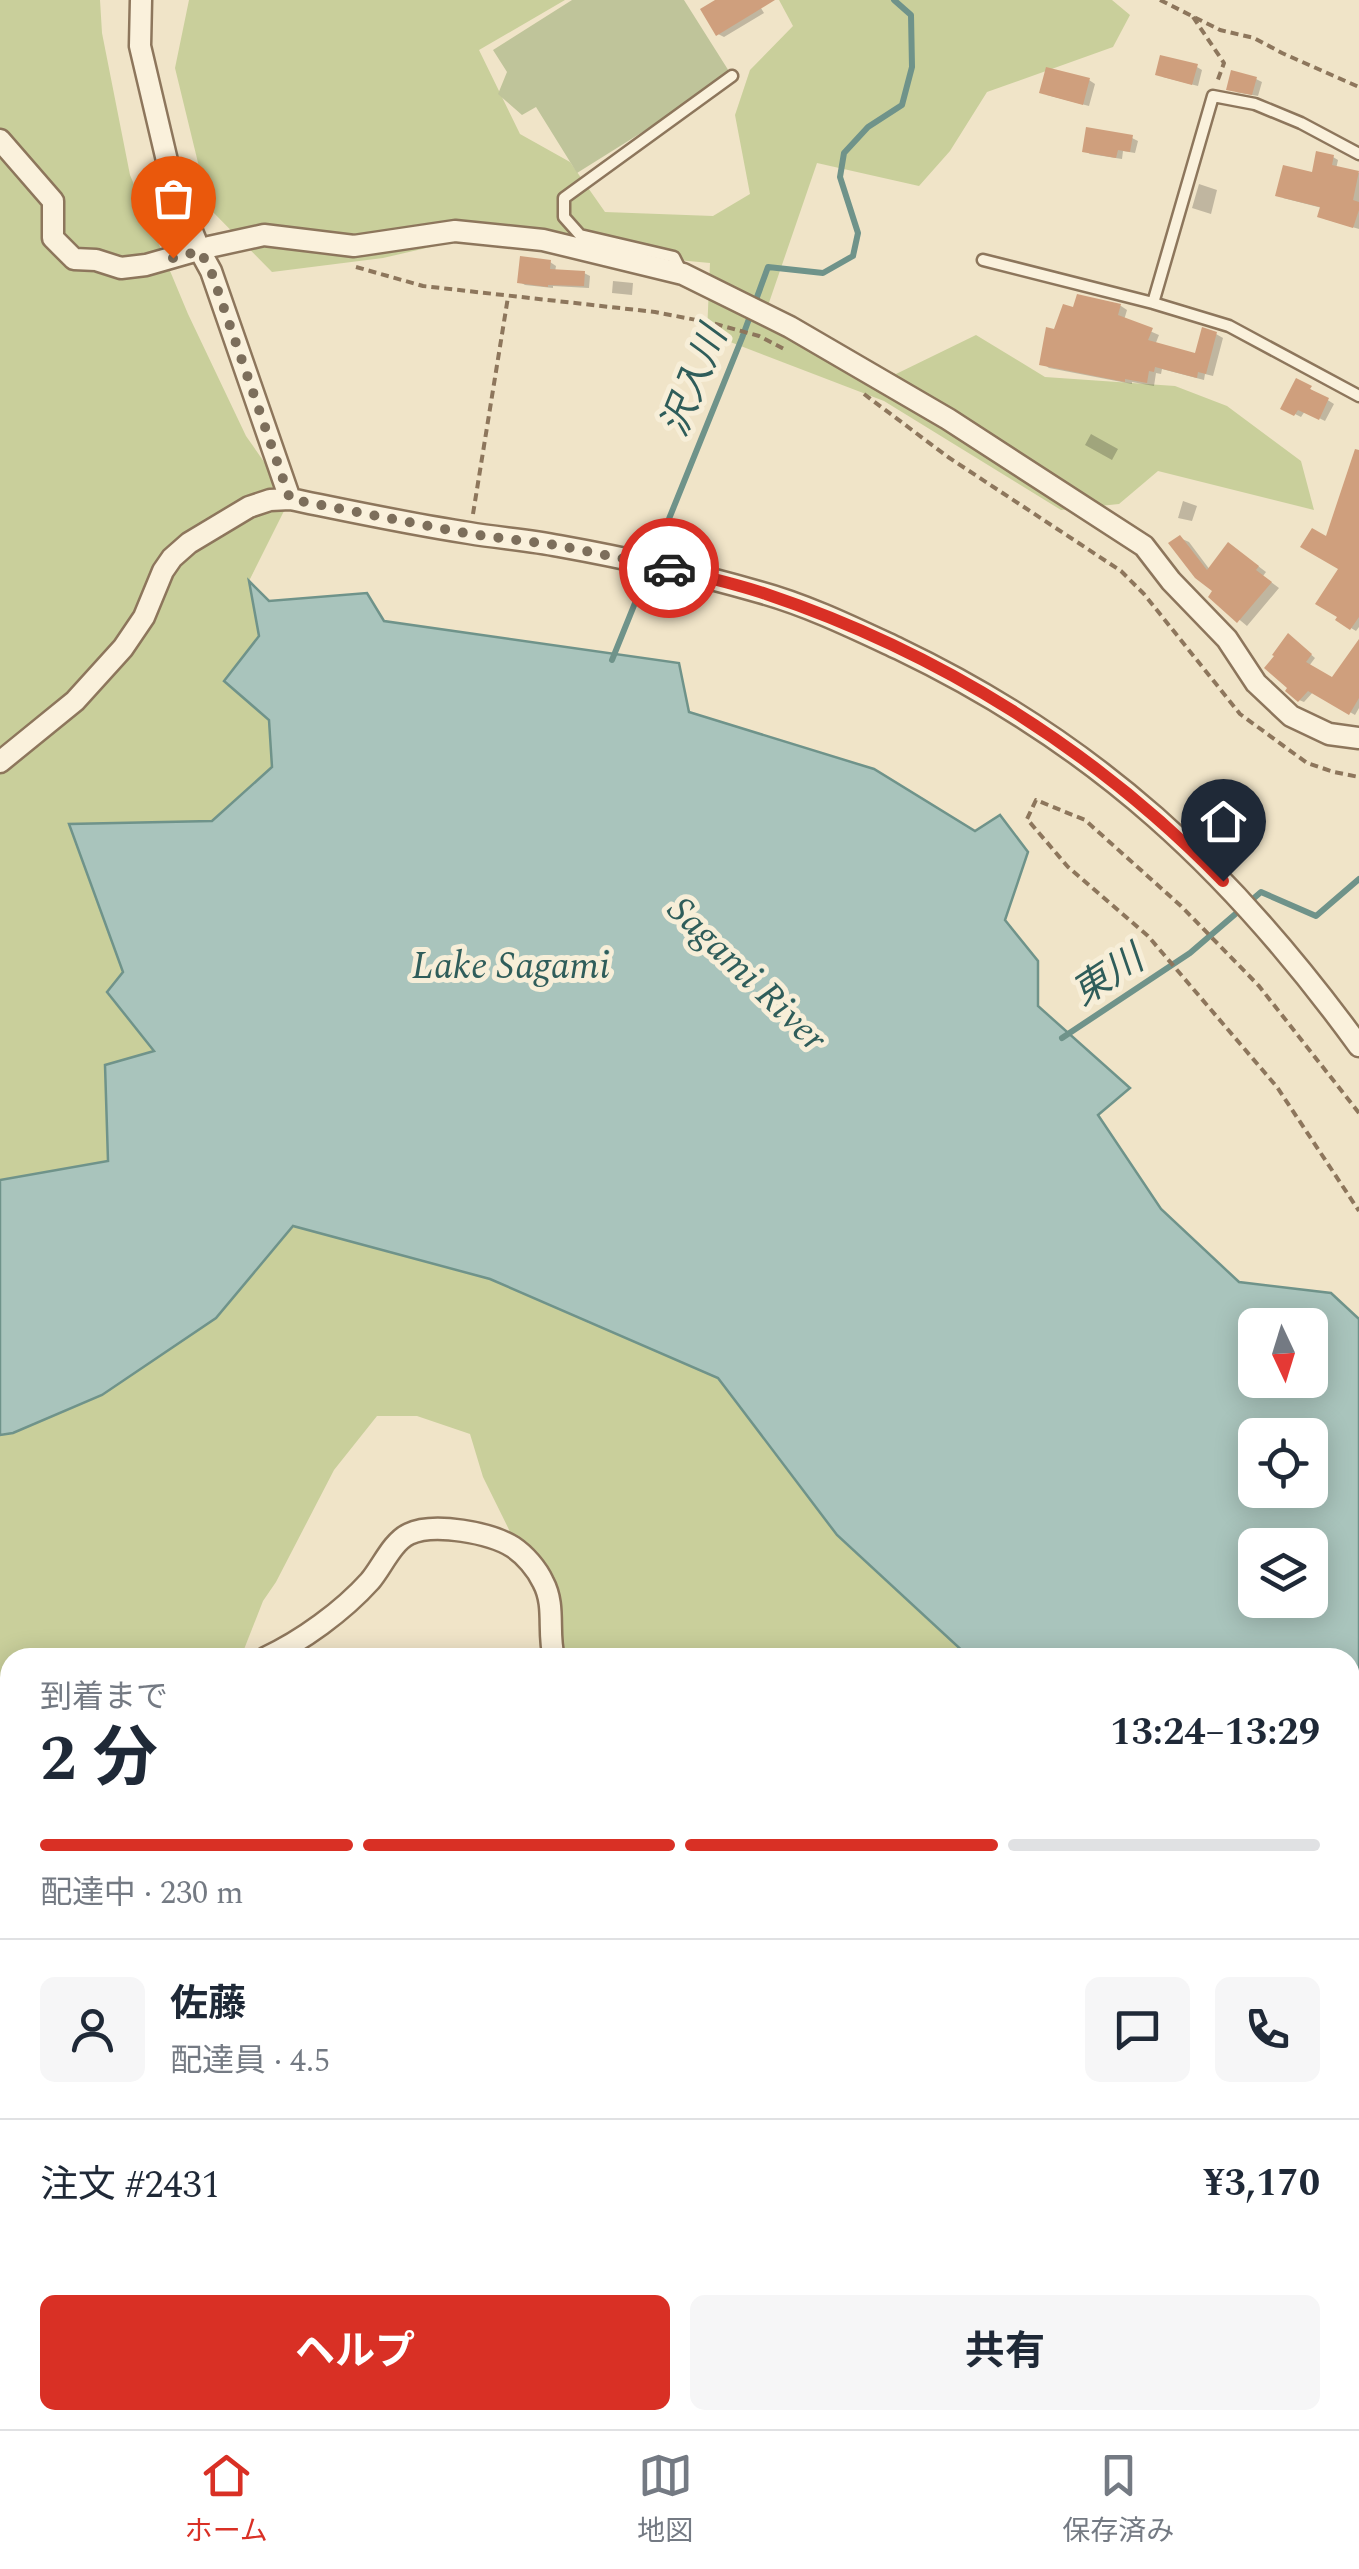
<!DOCTYPE html>
<html lang="ja">
<head>
<meta charset="utf-8">
<style>
	:root { --surface:#fff; --page:#f6f6f7; --text:#1f2937; --muted:#747a83; --line:#e0e1e3; --accent:#d93025 }
	body { margin:0; font-family:Spectral,"Noto Sans JP",serif; background:var(--page); color:var(--text); height:100vh; display:flex; flex-direction:column; font-size:38px; white-space:nowrap }
	* { box-sizing:border-box; margin:0 }
	p { font-size:32px; color:var(--muted) }
	.icon { flex:none; width:55px; height:55px; fill:none; stroke:currentColor; stroke-width:2; stroke-linecap:round; stroke-linejoin:round }
	.map { position:relative; flex:1; overflow:hidden }
	.side { position:absolute; left:0px; top:1648px; width:1360px; height:782px; display:flex; flex-direction:column; background:var(--surface); border-radius:30px 30px 0 0; box-shadow:0 5px 25px #0003 }
	.side>* { flex:none }
	.needle { width:65px; rotate:176deg }
	.fabs { position:absolute; left:1238px; top:1308px; display:grid; gap:20px }
	.fabs a { display:grid; place-items:center; width:90px; height:90px; border-radius:15px; background:var(--surface); box-shadow:0 5px 25px #0003; font-size:50px }
	.pin { position:absolute; display:grid; place-items:center; width:85px; height:85px; color:#fff; margin:-102px -42px; border-radius:50% 50% 50% 0; rotate:-45deg; box-shadow:0 0 10px #0007 }
	.pin .icon { rotate:45deg }
	.courier { position:absolute; display:grid; place-items:center; width:100px; height:100px; margin:-50px; border:8px solid #d93025; border-radius:50%; background:#fff; color:#222; box-shadow:0 2px 12px #0007 }
	.headline em { font-style:normal; font-weight:700 }
	.headline div { display:flex; flex-direction:column-reverse }
	.headline { display:flex; align-items:center; justify-content:space-between; height:170px; padding:0 40px }
	h1 { font-size:65px; font-weight:700; line-height:75px }
	.bar { display:grid; grid-template-columns:repeat(4,1fr); gap:15px 10px; align-content:center; height:120px; padding:0 40px }
	.bar i { height:12px; border-radius:8px; background:var(--line) }
	.bar .current { background:var(--accent) }
	.bar p { grid-column:span 4 }
	.line { display:flex; align-items:center; gap:25px; padding:0 40px; border-top:2px solid var(--line) }
	.line div { flex:1 }
	.round { display:grid; place-items:center; flex:none; width:105px; height:105px; border-radius:15px; background:var(--page) }
	.cta { display:flex; gap:20px; margin-top:auto; padding:20px 40px }
	.cta a { flex:1; height:115px; border-radius:15px; background:var(--accent); color:#fff; font-size:40px; font-weight:700; line-height:115px; text-align:center }
	.cta a+a { background:var(--page); color:var(--text) }
	.tab-bar { display:flex; justify-content:space-around; align-items:center; height:140px; border-top:2px solid var(--line); background:var(--surface); font-size:28px; color:var(--muted) }
	.tab-bar a { display:grid; justify-items:center; gap:5px }
	.tab-bar .current { color:var(--accent) }
	.map>svg:first-child { display:block }
</style>
</head>
<body>
<div class="map">
<svg width="1359" height="2429" viewBox="0 0 1359 2429">
	<rect width="100%" height="100%" fill="#f0e4c8"/>
	<!-- green -->
	<path fill="#c9cf9b" d="M0,0H100L102,33L130,175L188,314L246,436L290,499L249,581L259,636L224,681L269,720L272,767L212,821L70,824L123,972L107,992L155,1052L105,1065L108,1161L0,1180Z
		M189,0H565L479,50L520,134L570,162L605,212L713,216L750,194L735,115L750,70L793,26L779,0H1112L1130,15L1113,47L987,92L950,151L919,186L817,163L762,323L896,374L976,335L1045,377L1175,386L1227,406L1301,461L1314,510L1158,471L1119,504L1061,510L884,401L707,333L710,263L461,240L383,258L272,272L209,208L175,68Z
		M293,1226L490,1279L718,1378L837,1535L969,1657H559L523,1558L483,1477L470,1434L417,1416H377L334,1470L276,1582L263,1601L241,1657L10,1658V1740L0,1746V1435L13,1433L102,1395L216,1318Z
		M898,2420H1148L1146,2429H905Z"/>
	<!-- cemetery -->
	<path fill="#bfc49a" d="M572,0H684L732,76L577,173L536,107L522,115L498,94L507,72L493,50Z"/>
	<!-- water -->
	<path fill="#a9c4bc" stroke="#6f938a" stroke-width="2.5" fill-rule="evenodd" d="M249,581L269,601L367,593L384,621L679,663L689,712L874,769L975,831L1000,815L1028,852L1005,920L1038,961V1006L1130,1088L1098,1115L1161,1209L1239,1282L1331,1293L1359,1319V2429L1316,2428L1276,2420H1350V1658L969,1657L837,1535L718,1378L490,1279L293,1226L216,1318L102,1395L13,1433L0,1435V1180L108,1161L105,1065L154,1051L107,992L123,972L69,824L212,821L272,767L269,720L224,681L259,636ZM1255,1325H1310V1380H1255ZM1255,1435H1310V1490H1255ZM1255,1545H1310V1600H1255Z"/>
	<!-- shadow -->
	<path fill="#0003" d="M719,0H756L764,13L724,37L718,34Z
		M1197,67L1202,70L1198,86L1163,77Z
		M1256,79L1262,82L1258,96L1235,92Z
		M1089,80L1095,84L1089,106L1047,95Z
		M1132,138L1138,141L1135,153L1123,151L1122,159L1090,154L1085,150Z
		M1333,157L1338,160L1336,169L1359,173V229L1325,219L1322,208L1283,198Z
		M1199,184L1217,190L1211,214L1192,208Z
		M550,262L556,266L555,272L584,273L590,276L589,288L553,286V288L525,285L520,282Z
		M613,281L633,283L632,295L612,293Z
		M1079,297L1121,306L1127,310L1124,320L1159,335L1155,345L1197,356L1216,334L1223,338L1213,376L1205,374L1204,380L1162,369L1161,374L1156,373L1154,386L1132,382V384L1049,368L1042,363L1056,332L1074,310Z
		M1297,381L1334,404L1325,421L1305,411L1301,417L1283,408Z
		M1091,434L1118,449L1112,460L1085,445Z
		M1359,455V627L1356,631L1338,620L1342,568L1327,539Z
		M1183,501L1197,506L1192,521L1178,518Z
		M1180,538L1189,542L1210,570L1237,550L1266,572L1263,576L1279,588L1247,626L1211,596L1216,591Z
		M1293,639L1315,658L1309,666L1332,680L1359,645V708L1355,715L1314,691L1304,702L1299,700Z
		M0,1820L10,1832V1856L6,1859L0,1855Z
		M10,1898V1917L1,1903Z
		M1,2283L10,2289V2309L0,2302Z
		M764,2420H895L892,2429H760Z
		M524,2422L529,2425L537,2429H520Z"/>
	<g fill="none" stroke-linecap="round" stroke-linejoin="round">
		<!-- stream -->
		<path stroke="#6f938a" stroke-width="6" d="M612,660L742,338L768,267L823,273L853,256L858,233L840,177L844,153L868,127L902,105L912,67L911,15L894,0
			M1062,1038L1190,953L1261,892L1316,916L1359,879"/>
	</g>
	<!-- building -->
	<path fill="#cf9f7d" d="M715,0H775L716,36L700,9Z
		M1160,55L1198,64L1192,85L1155,75Z
		M1046,67L1090,78L1083,105L1039,93Z
		M1231,70L1257,77L1252,95L1226,90Z
		M1086,127L1133,135L1130,152L1118,150L1116,158L1082,152Z
		M1316,151L1334,155L1332,165L1359,171L1353,200L1359,202V210L1353,228L1317,217L1320,207L1275,196L1283,165L1312,172Z
		M520,256L551,260L550,269L585,271L584,286L548,285V287L517,283Z
		M1077,294L1121,304L1118,315L1153,328L1148,340L1195,353L1202,327L1217,332L1206,374L1198,372L1197,378L1155,367L1154,372L1149,371L1147,383L1125,379V382L1039,365L1046,327L1054,329L1063,304L1073,307Z
		M1296,378L1312,386L1310,389L1329,398L1319,420L1298,410L1294,416L1280,409Z
		M1355,449L1359,450V617L1350,630L1335,620L1337,617L1315,604L1338,569L1300,547L1312,528L1326,536Z
		M1180,535L1207,570L1228,542L1259,566L1256,570L1272,582L1237,623L1208,597L1212,591L1195,578L1168,543Z
		M1288,633L1312,654L1306,662L1332,677L1359,639V698L1349,715L1308,691L1298,702L1285,691L1287,688L1264,668L1274,656L1272,655Z"/>
	<g fill="none" stroke-linecap="round" stroke-linejoin="round">
		<!-- service casing -->
		<g stroke="#8d765c" stroke-width="15">
			<path id="service" d="M983,260L1153,303L1229,326L1359,396
				M682,273L674,257L580,235L564,217V198L732,76
				M1153,303L1213,96L1255,104L1301,123L1359,154
				M732,2429L738,2420"/>
		</g>
		<!-- minor casing -->
		<g stroke="#8d765c" stroke-width="25">
			<path id="minor" d="M141,0L140,46L172,182L200,251L211,271L290,499
				M0,140L53,201V238L74,259L96,260L121,268L146,265L209,247L264,235L354,246L455,231L543,240L683,274L790,327L948,419L1144,546L1171,581L1227,639L1256,683L1291,716L1329,734L1359,738
				M0,762L75,701L123,648L144,617L163,571L172,558L189,543L249,507L270,500L290,499C349,511 409,524 469,533C499,538 529,540 559,546C626,558 693,573 759,592C807,605 854,628 899,649C1097,744 1231,870 1359,1046
				M265,1658C302,1641 343,1611 370,1581C382,1567 392,1542 409,1534C434,1522 491,1533 513,1547C525,1555 537,1569 543,1582C556,1606 547,1632 554,1658
				M0,1873L10,1866
				M1104,2420L1108,2429"/>
		</g>
		<!-- secondary casing -->
		<g stroke="#6f573f" stroke-width="32">
			<path id="secondary" d="M0,2243H10
				M330,2420L342,2429"/>
		</g>
		<!-- path -->
		<path stroke="#8d765c" stroke-width="4" stroke-dasharray="8 5" stroke-linecap="butt" d="M1160,0L1220,30L1254,38L1282,53L1359,87
			M1193,17L1224,63L1217,82
			M356,267L423,286L655,312L712,323L759,336L786,350
			M864,394L948,457L1121,571L1144,594L1240,714L1307,763L1334,772L1359,777
			M473,514L508,297
			M1359,1113L1259,986L1181,906L1085,820L1036,800L1027,819L1068,867L1148,936L1277,1087L1359,1211
			M1157,2420L1168,2429"/>
		<!-- service -->
		<use href="#service" stroke="#faf1dc" stroke-width="10"/>
		<!-- minor -->
		<use href="#minor" stroke="#faf1dc" stroke-width="20"/>
		<!-- secondary -->
		<use href="#secondary" stroke="#faf1dc" stroke-width="28"/>
	</g>
	<g fill="none" stroke-linecap="round" stroke-linejoin="round">
		<!-- done -->
		<path stroke="#7c6e5b" stroke-width="10" stroke-dasharray="0 18" d="M173,258L200,251L211,271L290,499L470,534L556,545L669,568"/>
		<!-- route -->
		<path stroke="#d93025" stroke-width="12" d="M669,568C701,576 734,583 766,594C939,652 1095,750 1223,881"/>
	</g>
	<g text-anchor="middle" stroke-width="10" stroke-linejoin="round" paint-order="stroke">
		<!-- water labels -->
		<g font-size="38" font-style="italic" fill="#2f5d5a" stroke="#f7eed8">
			<text transform="translate(693 381) rotate(-68)" y="13">沢入川</text>
			<text x="511" y="978">Lake Sagami</text>
			<text transform="translate(748 973) rotate(44)" y="13">Sagami River</text>
			<text transform="translate(1107 975) rotate(-33)" y="13">東川</text>
		</g>
	</g>
</svg>
<div class="fabs">
<a><svg class="needle" viewBox="-14 -14 28 28"><path d="M0-13l5 13h-10z" fill="#e53935"/><path d="M0 13l5-13h-10z" fill="#747a83"/></svg></a>
<a><svg class="icon" aria-label="locate" viewBox="0 0 24 24"><circle cx="12" cy="12" r="6"/><path d="M12 2v4M12 18v4M2 12h4M18 12h4"/></svg></a>
<a><svg class="icon" aria-label="layers" viewBox="0 0 24 24"><path d="M12 4l9 5-9 5-9-5zM3 14l9 5 9-5"/></svg></a>
</div>
<div class="pin" style="left:173px;top:258px;background:#ea580c"><svg class="icon" aria-label="bag" viewBox="0 0 24 24"><path d="M5 8h14l-1 12H6zM9 8a3 3 0 0 1 6 0"/></svg></div>
<div class="pin" style="left:1223px;top:881px;background:#1f2937"><svg class="icon" aria-label="home" viewBox="0 0 24 24"><path d="M3 11l9-7 9 7M6 9v11h12V9"/></svg></div>
<div class="courier" style="left:669px;top:568px"><svg class="icon" aria-label="car" viewBox="0 0 24 24"><path d="M5 17H2v-5l4-1 3-4h7l3 4 3 1v5h-3M9 17h6M6 11h13"/><circle cx="7" cy="17" r="2"/><circle cx="17" cy="17" r="2"/></svg></div>
<section class="side">
<div class="headline"><div><h1>2 分</h1><p>到着まで</p></div><em>13:24–13:29</em></div>
<div class="bar"><i class="current"></i><i class="current"></i><i class="current"></i><i></i><p>配達中 · 230 m</p></div>
<div class="line" style="height:180px"><a class="round"><svg class="icon" aria-label="person" viewBox="0 0 24 24"><circle cx="12" cy="8" r="4"/><path d="M4 21q1-7 8-7t8 7"/></svg></a><div><b>佐藤</b><p>配達員 · 4.5</p></div><a class="round"><svg class="icon" aria-label="chat" viewBox="0 0 24 24"><path d="M4 5h16v11H9l-5 4z"/></svg></a><a class="round"><svg class="icon" aria-label="phone" viewBox="0 0 24 24"><path d="M5 4h4l2 5-3 2q2 4 5 5l2-3 5 2v4C11 20 4 13 5 4z"/></svg></a></div>
<div class="line" style="height:130px"><div>注文 #2431</div><b>¥3,170</b></div>
<div class="cta"><a>ヘルプ</a><a>共有</a></div>
</section>
</div>
<nav class="tab-bar">
<a class="current"><svg class="icon" aria-label="home" viewBox="0 0 24 24"><path d="M3 11l9-7 9 7M6 9v11h12V9"/></svg>ホーム</a>
<a><svg class="icon" aria-label="map" viewBox="0 0 24 24"><path d="M3 6l6-2 6 2 6-2v14l-6 2-6-2-6 2zM9 4v14M15 6v14"/></svg>地図</a>
<a><svg class="icon" aria-label="saved" viewBox="0 0 24 24"><path d="M7 4h10v16l-5-4-5 4z"/></svg>保存済み</a>
</nav>
</body>
</html>
